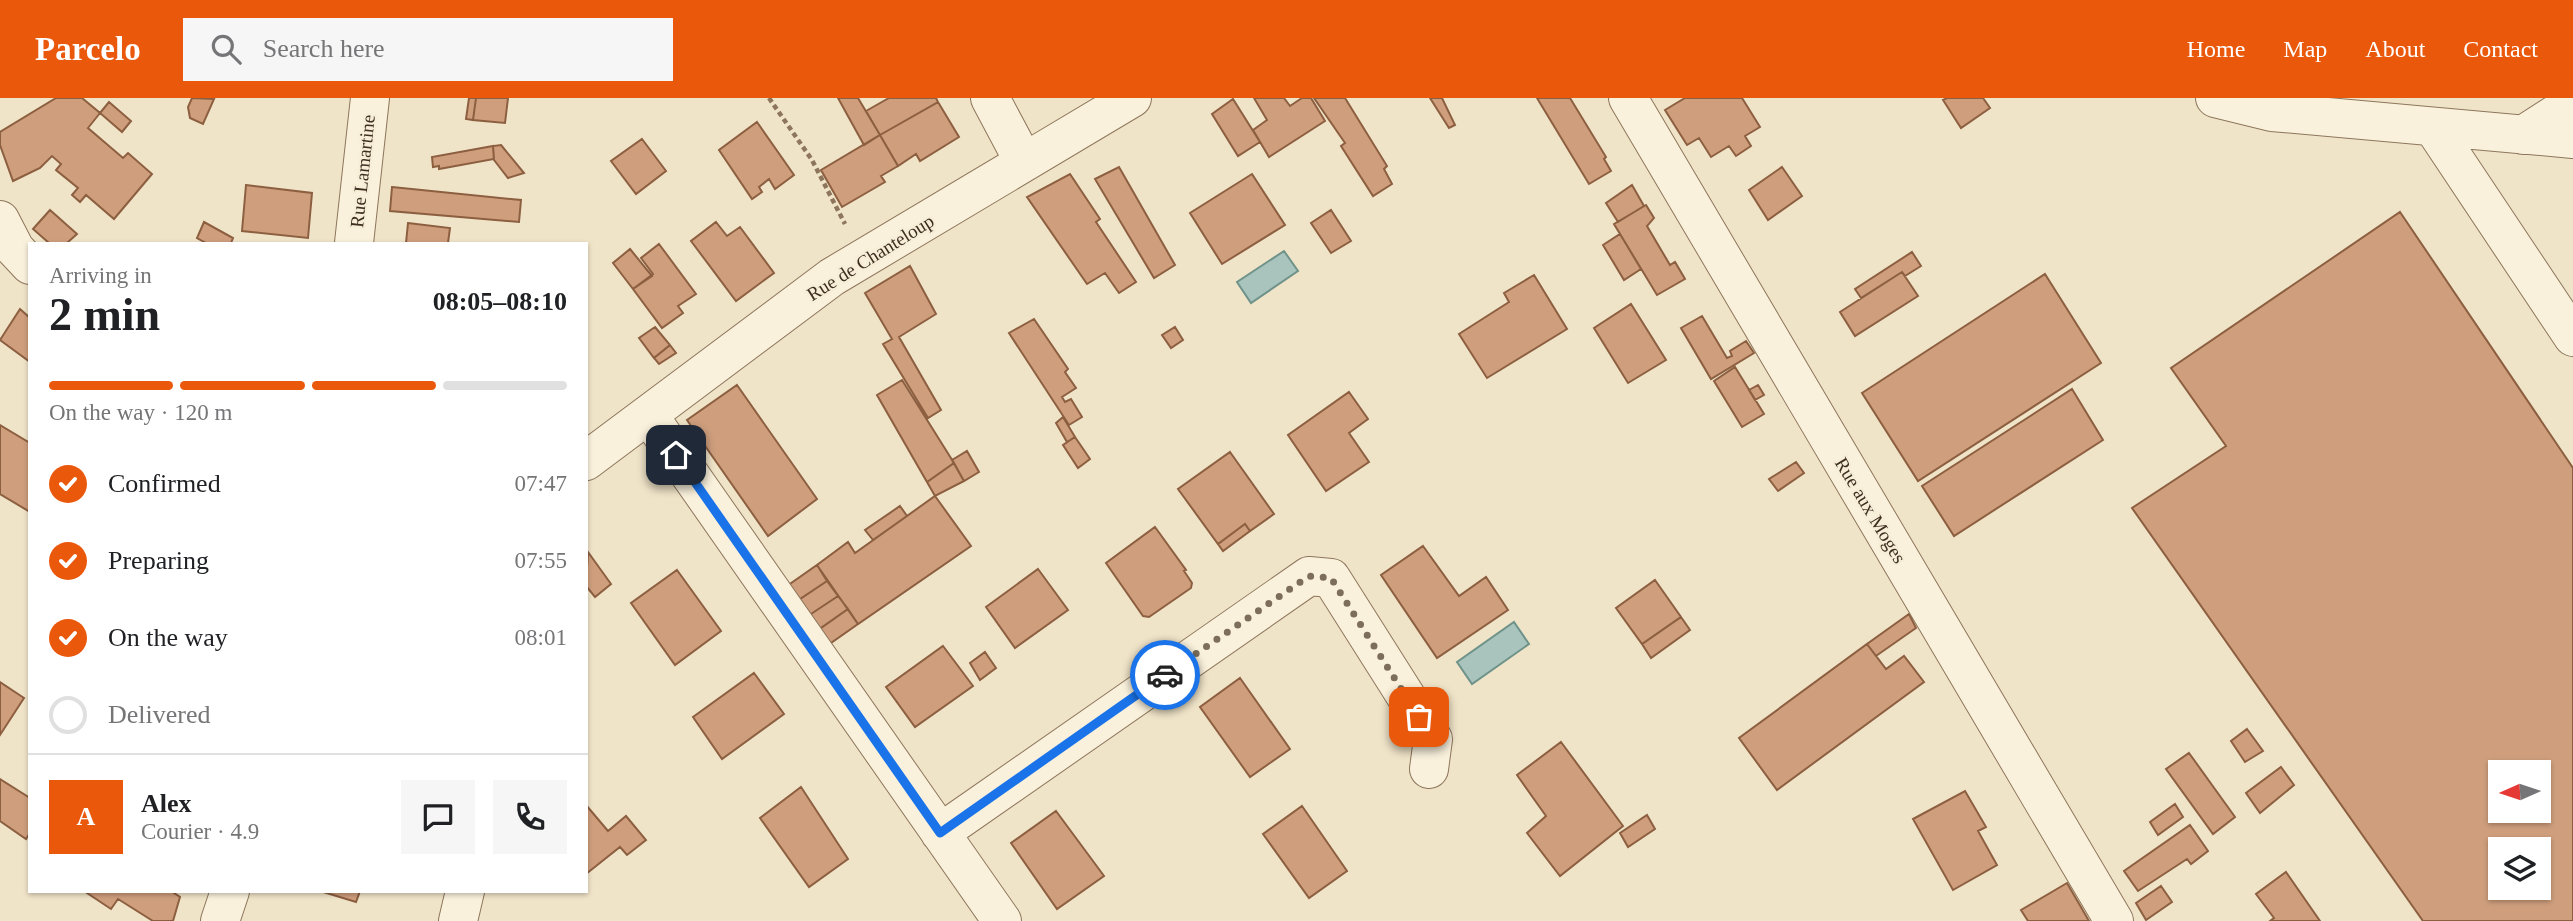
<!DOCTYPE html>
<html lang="en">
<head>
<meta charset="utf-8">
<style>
	:root { --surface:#fff; --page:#f6f6f6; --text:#202124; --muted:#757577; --line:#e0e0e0; --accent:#ea580c }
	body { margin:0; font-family:Georgia,serif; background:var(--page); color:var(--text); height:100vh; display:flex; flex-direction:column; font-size:26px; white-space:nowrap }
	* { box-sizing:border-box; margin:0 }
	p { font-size:23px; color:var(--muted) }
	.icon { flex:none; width:38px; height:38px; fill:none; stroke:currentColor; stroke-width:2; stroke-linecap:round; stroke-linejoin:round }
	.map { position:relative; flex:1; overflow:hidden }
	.panel { position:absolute; left:28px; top:144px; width:560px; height:651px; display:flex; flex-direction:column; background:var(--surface); border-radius:0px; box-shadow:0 2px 5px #0004 }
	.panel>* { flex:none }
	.needle { width:46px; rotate:267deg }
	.controls { position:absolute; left:2488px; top:662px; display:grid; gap:14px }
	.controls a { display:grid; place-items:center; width:63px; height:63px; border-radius:0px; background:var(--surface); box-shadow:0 2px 5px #0004; font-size:35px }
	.pin { position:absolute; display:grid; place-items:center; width:60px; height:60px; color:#fff; margin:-30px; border-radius:14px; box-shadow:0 4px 10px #0006 }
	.courier { position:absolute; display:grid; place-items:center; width:70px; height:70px; margin:-35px; border:5px solid #1a73e8; border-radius:50%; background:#fff; color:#222; box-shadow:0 2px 9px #0007 }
	.summary em { font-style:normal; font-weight:700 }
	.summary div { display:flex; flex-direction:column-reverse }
	.summary { display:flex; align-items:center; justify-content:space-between; height:119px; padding:0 21px }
	h1 { font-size:46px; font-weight:700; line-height:52px }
	.bar { display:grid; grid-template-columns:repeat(4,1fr); gap:10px 7px; align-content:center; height:84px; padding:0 21px }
	.bar i { height:9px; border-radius:5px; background:var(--line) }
	.bar .current { background:var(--accent) }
	.bar p { grid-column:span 4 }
	.line { display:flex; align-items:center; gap:18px; padding:0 21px; border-top:2px solid var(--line) }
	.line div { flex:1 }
	.round { display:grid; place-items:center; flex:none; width:74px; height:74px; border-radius:0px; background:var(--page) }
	ol { padding:0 21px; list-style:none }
	li { display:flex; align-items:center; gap:21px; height:77px }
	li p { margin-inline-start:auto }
	li .icon { padding:7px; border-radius:50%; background:var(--accent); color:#fff; stroke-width:4 }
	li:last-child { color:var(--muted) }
	li i { width:38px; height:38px; border:4px solid var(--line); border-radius:50% }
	header { display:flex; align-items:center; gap:42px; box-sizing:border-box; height:98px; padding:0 35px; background:var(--accent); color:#fff }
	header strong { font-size:33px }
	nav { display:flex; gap:38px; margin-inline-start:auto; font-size:24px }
	.search { width:490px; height:63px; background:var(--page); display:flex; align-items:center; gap:18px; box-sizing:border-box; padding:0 24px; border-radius:0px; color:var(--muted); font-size:26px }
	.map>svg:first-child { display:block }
</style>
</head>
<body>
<header>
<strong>Parcelo</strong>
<div class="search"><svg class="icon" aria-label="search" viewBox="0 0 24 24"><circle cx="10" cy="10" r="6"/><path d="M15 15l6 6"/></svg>Search here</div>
<nav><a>Home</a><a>Map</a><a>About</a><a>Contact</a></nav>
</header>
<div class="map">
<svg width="2573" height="823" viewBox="0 0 2573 823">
	<rect width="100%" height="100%" fill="#f0e4c8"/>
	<!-- water -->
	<path fill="#a9c4bc" stroke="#6f938a" stroke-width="2" d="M1284,153L1298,173L1251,205L1237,184Z
		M1514,524L1529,546L1472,586L1457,564Z"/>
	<!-- building -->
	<path fill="#cf9f7d" stroke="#8d5f41" stroke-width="2" fill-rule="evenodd" d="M56,0H82L100,15L88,30L123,60L128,55L152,76L114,121L86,97L80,104L72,97L78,90L56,72L61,66L52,58L40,70L13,83L0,47V34Z
		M192,0L214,1L203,26L190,20L188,9Z
		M469,0H476L473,22L466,21Z
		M469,0H508L505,25L473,22L476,0Z
		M838,0H858L880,37L864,47Z
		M889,0H936L938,4L880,37L866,13Z
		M1254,0H1284L1290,8L1302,0H1311L1325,23L1269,59L1253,32L1267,22Z
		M1314,0H1345L1387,68L1384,71L1392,86L1373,98L1341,48L1345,45Z
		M1430,0H1442L1455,27L1449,30Z
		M1537,0H1570L1606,59L1604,61L1611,73L1589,86Z
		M1685,0H1742L1760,29L1745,38L1751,48L1736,58L1729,48L1711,59L1699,40L1687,47L1665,12Z
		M1947,0H1983L1990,10L1961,30L1943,2Z
		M1233,1L1260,44L1238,58L1212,16Z
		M109,4L131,23L122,34L100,15Z
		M938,4L959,39L920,63L916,56L898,68L880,37Z
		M757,24L794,77L775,91L769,81L759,89L762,94L752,101L719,52Z
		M880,37L898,68L881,78L885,84L842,109L821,72Z
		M642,41L666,73L636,96L611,63Z
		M501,47L524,75L508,80L494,62L493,48Z
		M493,48L494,61L439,71V68L433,69L432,59Z
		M1119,69L1175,167L1154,180L1095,81Z
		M1782,69L1802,98L1768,122L1749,92Z
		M1070,76L1100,121L1096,124L1136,184L1119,195L1105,175L1087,186L1027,99Z
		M1252,76L1285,127L1222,166L1190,115Z
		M246,87L312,95L308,140L242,133Z
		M1632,87L1644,108L1618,124L1606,105Z
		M392,89L521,102L519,124L390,113Z
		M1646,107L1654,120L1647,128L1670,167L1675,164L1685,181L1657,197L1614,126Z
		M50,112L77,136L67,145H49L33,131Z
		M1331,112L1351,143L1331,155L1311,125Z
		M2400,114L2573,370V823H2423L2132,410L2226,348L2171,270ZM2501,674H2539V712H2501ZM2501,751H2539V789H2501Z
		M204,124L233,140L231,145H206L197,140Z
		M716,124L727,138L740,129L774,175L736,203L691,143Z
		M408,125L450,130L448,145H406Z
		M1620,136L1641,171L1624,182L1603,147Z
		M659,146L696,196L678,208L683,215L662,230L633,191L653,176L641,160Z
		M630,151L652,178L633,191L613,165Z
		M1912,154L1921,168L1905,178L1902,174L1861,200L1855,191Z
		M910,168L936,216L899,239L941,312L928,320L883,246L892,241L865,195Z
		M1902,174L1918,198L1855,238L1840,214Z
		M2045,176L2101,265L1918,383L1862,295Z
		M1534,177L1567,231L1487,280L1459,236L1509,204L1504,195Z
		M1631,206L1666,262L1628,285L1594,230Z
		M20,211L30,220V264L0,242Z
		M1702,218L1727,260L1732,258L1730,253L1746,243L1754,255L1711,281L1681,230Z
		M1034,221L1068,271L1065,274L1076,290L1062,299L1065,304L1071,301L1082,319L1069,327L1009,235Z
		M655,229L670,247L654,260L639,240Z
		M1175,229L1183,242L1171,250L1162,237Z
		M670,247L676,255L659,266L654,260Z
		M1735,269L1764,316L1742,329L1714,283Z
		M902,282L954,365L927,384L877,297Z
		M737,287L817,401L768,438L687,322Z
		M1758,287L1764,297L1755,302L1749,292Z
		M2072,291L2103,342L1954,438L1922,388Z
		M1349,294L1368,321L1349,335L1369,364L1326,393L1288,337Z
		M1063,319L1075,339L1067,344L1056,325Z
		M0,327L30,345V414L0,396Z
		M1075,339L1090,361L1078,370L1063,347Z
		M967,353L979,374L964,383L952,362Z
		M1230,354L1274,416L1250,433L1245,426L1218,446L1178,391Z
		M1796,364L1804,375L1778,393L1769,381Z
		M954,365L964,383L935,398L927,384Z
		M935,398L971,448L858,526L817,467L848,444L855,455Z
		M900,408L907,418L873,442L865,432Z
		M1245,426L1250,433L1223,453L1218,446Z
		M1155,429L1186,472L1184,473L1192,485L1191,490L1149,519L1143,518L1106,465Z
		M1423,448L1459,498L1486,479L1508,512L1437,560L1381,477Z
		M588,454L611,486L595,499L586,488Z
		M817,467L827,483L797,503L787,488Z
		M1038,471L1068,512L1015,550L986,509Z
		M677,472L721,533L675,567L631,505Z
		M1655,482L1681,519L1642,546L1616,510Z
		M827,483L838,498L808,518L797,503Z
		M838,498L848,511L818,532L808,518Z
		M848,511L858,526L828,547L818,532Z
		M1909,516L1916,530L1876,558L1867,546Z
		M1681,519L1690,532L1651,560L1642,546Z
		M1867,546L1886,571L1904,558L1924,584L1777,692L1739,640Z
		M943,548L973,588L915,629L886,589Z
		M985,554L996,570L980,582L970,565Z
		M754,575L784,616L722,661L693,619Z
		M1240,580L1290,651L1250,679L1200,609Z
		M0,584L24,600L0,637Z
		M2247,631L2263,653L2245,664L2231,643Z
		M1561,644L1623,728L1560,778L1527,735L1546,718L1517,677Z
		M2189,655L2235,719L2213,736L2166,671Z
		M2281,669L2294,687L2260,715L2246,695Z
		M0,681L30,700V735L26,741L0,723Z
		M801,689L848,761L809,789L760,720Z
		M1965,693L1986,729L1978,733L1997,767L1953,792L1913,721Z
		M2175,706L2183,719L2158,737L2150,724Z
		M586,707L608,733L626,718L646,742L627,757L620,749L586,776Z
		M1302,708L1347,773L1309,800L1263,736Z
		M1056,713L1104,778L1057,811L1011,745Z
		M1647,717L1655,731L1628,749L1620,735Z
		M2190,727L2208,753L2191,766L2187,761L2138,793L2124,773Z
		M2286,774L2320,823H2270L2274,820L2256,796Z
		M2067,785L2089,823H2028L2021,812Z
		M2161,788L2172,804L2146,822L2136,805Z
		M84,793H171L180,799L173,823H153L118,801L111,811Z
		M320,793H360L356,804Z"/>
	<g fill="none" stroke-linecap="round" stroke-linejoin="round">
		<!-- minor casing -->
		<g stroke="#8d765c" stroke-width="40">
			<path id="minor" d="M990,0L1024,64
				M1628,0L2114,823
				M2215,0L2272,14L2573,41
				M2433,29L2573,239
				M2523,37L2573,5
				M0,122L15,151L30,167
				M354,145L370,0
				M649,318L1002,823
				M586,363L832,179L1132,0
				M940,735L1309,478L1331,480L1433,641L1429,671
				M220,823L230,793
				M458,823L465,793"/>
		</g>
		<!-- path -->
		<path stroke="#8d765c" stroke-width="4.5" stroke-dasharray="5 3.5" stroke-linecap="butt" d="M769,0L812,62L845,126"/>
		<!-- minor -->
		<use href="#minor" stroke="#faf1dc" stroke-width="38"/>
	</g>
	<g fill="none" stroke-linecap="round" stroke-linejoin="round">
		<!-- done -->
		<path stroke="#7c6e5b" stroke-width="7" stroke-dasharray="0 12.6" d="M1165,577L1309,478L1331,480L1419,619"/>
		<!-- route -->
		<path stroke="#1a73e8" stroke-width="9" d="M676,357L940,735L1165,577"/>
	</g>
	<g text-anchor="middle" stroke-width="5" stroke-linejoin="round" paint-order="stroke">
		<!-- street labels -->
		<g font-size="19" fill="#3d2e20" stroke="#f7eed8">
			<text transform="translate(362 73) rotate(-84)" y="7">Rue Lamartine</text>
			<text transform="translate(870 159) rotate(-32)" y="7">Rue de Chanteloup</text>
			<text transform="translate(1871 412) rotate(59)" y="7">Rue aux Moges</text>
		</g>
	</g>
</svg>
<div class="controls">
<a><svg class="needle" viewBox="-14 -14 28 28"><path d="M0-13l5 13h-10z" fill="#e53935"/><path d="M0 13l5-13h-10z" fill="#757577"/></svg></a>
<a><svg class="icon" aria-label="layers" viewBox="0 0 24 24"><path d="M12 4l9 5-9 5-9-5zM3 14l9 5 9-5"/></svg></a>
</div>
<div class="pin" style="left:1419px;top:619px;background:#ea580c"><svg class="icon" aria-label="bag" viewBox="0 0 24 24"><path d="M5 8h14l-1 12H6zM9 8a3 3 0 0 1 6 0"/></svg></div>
<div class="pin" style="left:676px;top:357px;background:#1f2937"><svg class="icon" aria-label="home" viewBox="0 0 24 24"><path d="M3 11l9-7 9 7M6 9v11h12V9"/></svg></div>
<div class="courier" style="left:1165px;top:577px"><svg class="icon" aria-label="car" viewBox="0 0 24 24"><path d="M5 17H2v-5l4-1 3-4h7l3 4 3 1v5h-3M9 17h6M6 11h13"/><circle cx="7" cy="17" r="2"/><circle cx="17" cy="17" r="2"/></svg></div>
<section class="panel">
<div class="summary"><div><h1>2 min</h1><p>Arriving in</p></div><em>08:05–08:10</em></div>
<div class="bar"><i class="current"></i><i class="current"></i><i class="current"></i><i></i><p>On the way · 120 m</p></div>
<ol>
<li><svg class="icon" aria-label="check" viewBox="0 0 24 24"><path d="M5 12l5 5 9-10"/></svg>Confirmed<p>07:47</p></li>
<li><svg class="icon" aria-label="check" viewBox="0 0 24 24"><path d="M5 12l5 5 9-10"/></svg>Preparing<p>07:55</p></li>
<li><svg class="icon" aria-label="check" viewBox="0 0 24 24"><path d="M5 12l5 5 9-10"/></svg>On the way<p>08:01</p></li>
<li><i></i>Delivered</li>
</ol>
<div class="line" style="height:126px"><b class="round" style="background:var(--accent);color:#fff">A</b><div><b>Alex</b><p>Courier · 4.9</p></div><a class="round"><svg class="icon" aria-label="chat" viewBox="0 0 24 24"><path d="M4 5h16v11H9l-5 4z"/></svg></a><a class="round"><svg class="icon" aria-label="phone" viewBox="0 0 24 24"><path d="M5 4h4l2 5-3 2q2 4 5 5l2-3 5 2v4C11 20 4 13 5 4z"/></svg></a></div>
</section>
</div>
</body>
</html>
